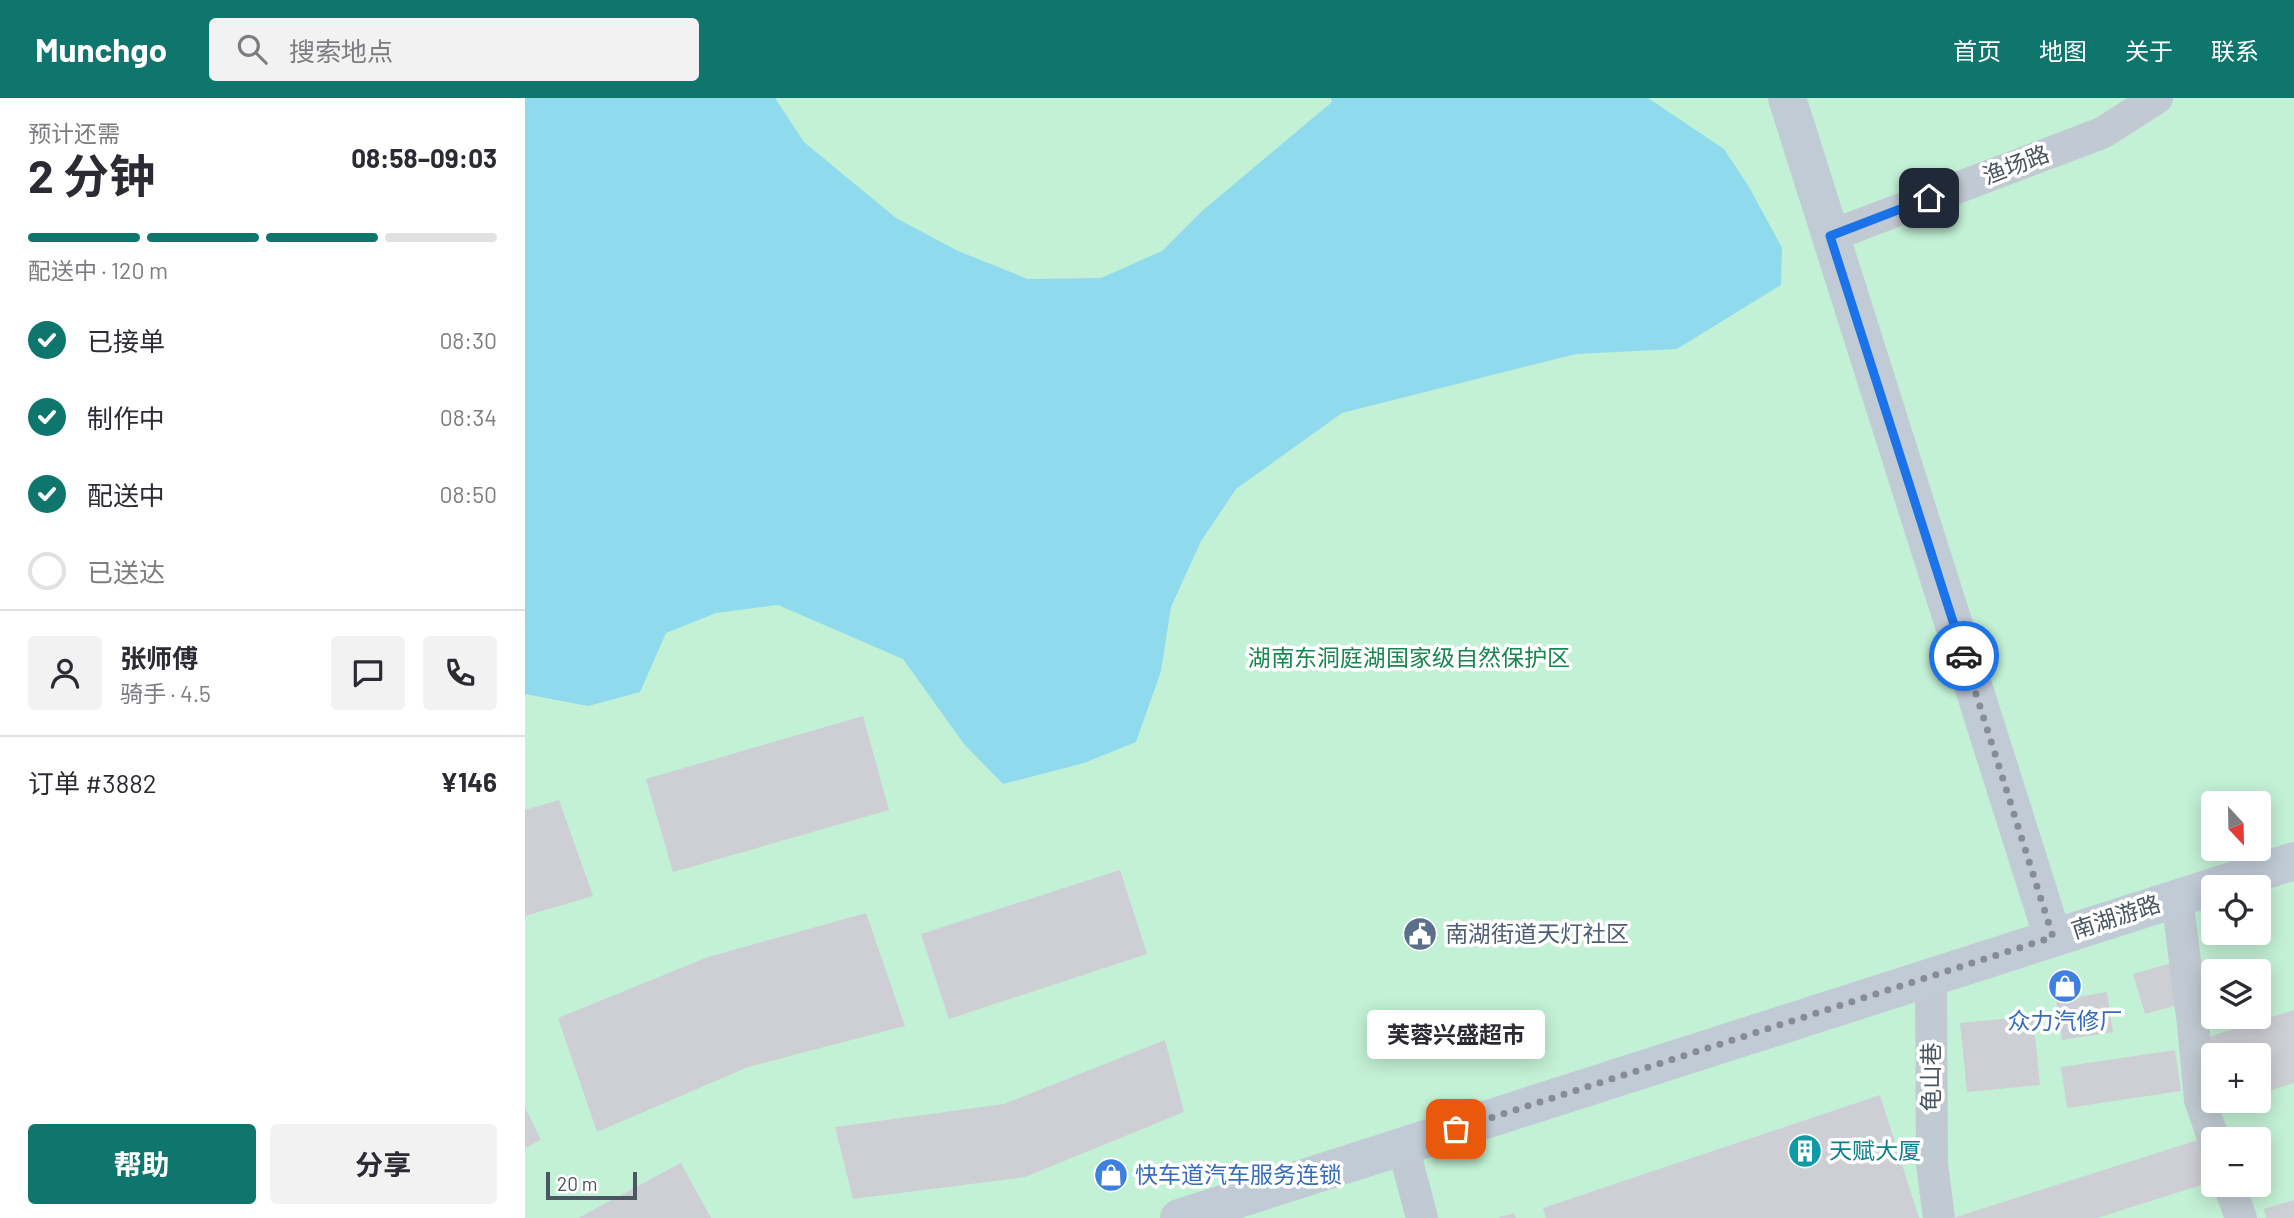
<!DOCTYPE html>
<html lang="zh">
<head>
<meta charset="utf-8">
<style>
	:root { --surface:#fff; --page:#f2f2f3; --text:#2b2b33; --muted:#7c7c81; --line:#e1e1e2; --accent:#0f766e }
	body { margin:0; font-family:Barlow,"Noto Sans SC",sans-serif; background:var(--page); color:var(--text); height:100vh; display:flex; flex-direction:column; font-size:26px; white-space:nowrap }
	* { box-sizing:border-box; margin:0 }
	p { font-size:23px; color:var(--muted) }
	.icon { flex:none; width:38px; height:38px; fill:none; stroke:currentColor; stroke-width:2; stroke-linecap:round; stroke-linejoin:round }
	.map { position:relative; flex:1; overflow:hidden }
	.panel { display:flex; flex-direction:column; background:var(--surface); width:525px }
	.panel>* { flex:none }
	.needle { width:46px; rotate:158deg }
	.tools { position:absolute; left:1676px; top:693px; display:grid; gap:14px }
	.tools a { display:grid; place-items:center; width:70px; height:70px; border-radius:7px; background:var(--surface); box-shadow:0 4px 18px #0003; font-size:35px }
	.scale { position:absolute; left:21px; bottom:18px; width:91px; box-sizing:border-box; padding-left:7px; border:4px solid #4a5661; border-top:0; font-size:19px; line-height:24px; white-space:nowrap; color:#4a5661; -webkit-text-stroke:5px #fff; paint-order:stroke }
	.pin { position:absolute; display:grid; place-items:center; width:60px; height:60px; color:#fff; margin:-30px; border-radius:14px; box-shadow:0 4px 10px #0006 }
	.courier { position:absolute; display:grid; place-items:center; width:70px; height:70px; margin:-35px; border:5px solid #1a73e8; border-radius:50%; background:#fff; color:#222; box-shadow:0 2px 9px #0007 }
	.bubble { position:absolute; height:49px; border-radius:7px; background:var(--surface); box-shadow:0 4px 18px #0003; font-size:23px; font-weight:700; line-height:49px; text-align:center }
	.headline em { font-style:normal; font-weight:700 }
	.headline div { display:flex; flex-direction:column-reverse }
	.headline { display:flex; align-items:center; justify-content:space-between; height:119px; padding:0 28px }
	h1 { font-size:46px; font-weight:700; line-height:52px }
	.bar { display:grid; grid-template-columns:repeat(4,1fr); gap:10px 7px; align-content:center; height:84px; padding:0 28px }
	.bar i { height:9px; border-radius:5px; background:var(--line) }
	.bar .on { background:var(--accent) }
	.bar p { grid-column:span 4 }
	.line { display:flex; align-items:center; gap:18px; padding:0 28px; border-top:2px solid var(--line) }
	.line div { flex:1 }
	.round { display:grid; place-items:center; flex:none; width:74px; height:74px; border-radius:7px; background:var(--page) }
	ol { padding:0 28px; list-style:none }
	li { display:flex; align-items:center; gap:21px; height:77px }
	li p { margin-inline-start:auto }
	li .icon { padding:7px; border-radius:50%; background:var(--accent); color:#fff; stroke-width:4 }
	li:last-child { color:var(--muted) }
	li i { width:38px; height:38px; border:4px solid var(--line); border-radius:50% }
	.action { display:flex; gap:14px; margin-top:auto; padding:14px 28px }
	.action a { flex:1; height:80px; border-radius:7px; background:var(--accent); color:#fff; font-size:28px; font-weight:700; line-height:80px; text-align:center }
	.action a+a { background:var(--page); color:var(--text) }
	header { display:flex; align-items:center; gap:42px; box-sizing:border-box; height:98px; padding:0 35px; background:var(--accent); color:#fff }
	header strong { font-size:33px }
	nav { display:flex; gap:38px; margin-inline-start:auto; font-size:24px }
	.search { width:490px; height:63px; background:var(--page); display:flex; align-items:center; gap:18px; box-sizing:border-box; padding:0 24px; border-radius:7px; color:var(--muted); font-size:26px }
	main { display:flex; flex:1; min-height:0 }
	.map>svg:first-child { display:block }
</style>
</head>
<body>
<header>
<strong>Munchgo</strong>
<div class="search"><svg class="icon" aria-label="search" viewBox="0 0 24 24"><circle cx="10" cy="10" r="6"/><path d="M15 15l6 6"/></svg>搜索地点</div>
<nav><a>首页</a><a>地图</a><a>关于</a><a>联系</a></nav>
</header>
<main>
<section class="panel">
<div class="headline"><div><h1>2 分钟</h1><p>预计还需</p></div><em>08:58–09:03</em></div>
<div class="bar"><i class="on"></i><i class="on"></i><i class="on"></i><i></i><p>配送中 · 120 m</p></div>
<ol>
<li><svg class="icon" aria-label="check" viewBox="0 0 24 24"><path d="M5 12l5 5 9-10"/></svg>已接单<p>08:30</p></li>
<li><svg class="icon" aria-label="check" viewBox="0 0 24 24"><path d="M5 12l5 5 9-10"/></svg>制作中<p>08:34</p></li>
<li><svg class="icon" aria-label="check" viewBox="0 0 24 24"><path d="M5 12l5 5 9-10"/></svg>配送中<p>08:50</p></li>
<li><i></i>已送达</li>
</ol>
<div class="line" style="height:126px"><a class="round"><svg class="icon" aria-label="person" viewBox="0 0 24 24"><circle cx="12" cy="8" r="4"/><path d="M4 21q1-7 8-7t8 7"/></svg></a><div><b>张师傅</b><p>骑手 · 4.5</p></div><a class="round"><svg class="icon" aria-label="chat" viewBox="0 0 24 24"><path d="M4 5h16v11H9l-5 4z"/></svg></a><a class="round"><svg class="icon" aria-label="phone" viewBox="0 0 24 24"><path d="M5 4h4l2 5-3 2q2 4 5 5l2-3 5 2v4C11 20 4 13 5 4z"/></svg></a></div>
<div class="line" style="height:91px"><div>订单 #3882</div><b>¥146</b></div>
<div class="action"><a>帮助</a><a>分享</a></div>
</section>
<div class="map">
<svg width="1769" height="1120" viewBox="0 0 1769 1120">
	<rect width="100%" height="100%" fill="#f5f3f3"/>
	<!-- green -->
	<path fill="#c3f1d5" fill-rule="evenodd" d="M0,0H1769V1120H0ZM1689,705H1734V751H1689ZM1689,789H1734V835H1689ZM1689,873H1734V919H1689ZM1689,957H1734V1003H1689ZM1689,1041H1734V1087H1689Z"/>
	<!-- water -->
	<path fill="#90daee" d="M0,0H250L279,44L371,120L433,153L503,181L576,180L637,153L677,113L807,4L806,0H1123L1199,51L1224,89L1257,150L1256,187L1152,251L1051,256L817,315L711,391L676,443L646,509L636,573L611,644L559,665L478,686L439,646L378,561L253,507L191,515L141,535L115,594L63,608L0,596Z"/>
	<!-- building -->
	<path fill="#cdcfd5" d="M338,618L364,712L148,774L121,681Z
		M34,702L68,798L0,818V712Z
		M595,772L622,856L424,921L396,836Z
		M341,815L380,928L223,969L72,1034L33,920L183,859Z
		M1647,865L1659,905L1620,916L1608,876Z
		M1582,894L1588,934L1537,942L1531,903Z
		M1769,912V985L1734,996V957H1689V987L1674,942Z
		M1508,918L1515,987L1442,994L1435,925Z
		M640,942L659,1014L500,1079L328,1101L310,1029L479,1006Z
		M1650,952L1656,993L1542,1010L1536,969Z
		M1355,997L1394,1120H1021L1018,1110Z
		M1693,1003H1712L1695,1009Z
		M0,1009L16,1042L0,1050Z
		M1673,1042L1686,1084L1572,1120H1428Z
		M156,1065L186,1120H53Z
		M1769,1102V1120H1741L1739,1111Z
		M989,1115L991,1120H975L974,1119Z"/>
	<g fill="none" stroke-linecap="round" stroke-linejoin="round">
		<!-- street -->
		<path stroke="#c1cad2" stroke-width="32" d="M1305,138L1577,35L1632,0
			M1652,800L1668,926L1675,1002L1689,1042
			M1406,879L1407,1066L1414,1120
			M878,1048L897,1120
			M1704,1087L1716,1120"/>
		<!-- secondary -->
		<path stroke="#c1cbd6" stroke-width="38" d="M1262,0L1528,840
			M654,1120L1769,763"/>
	</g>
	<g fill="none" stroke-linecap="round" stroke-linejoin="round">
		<!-- done -->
		<path stroke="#868d94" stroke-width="7" stroke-dasharray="0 12.6" d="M931,1031L1528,839L1439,558"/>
		<!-- route -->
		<path stroke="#1a73e8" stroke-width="9" d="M1404,100L1305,138L1439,558"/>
	</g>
	<!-- icons -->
	<defs>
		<g id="civic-disc" transform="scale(1.75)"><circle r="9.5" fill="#5c6f8a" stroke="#fff"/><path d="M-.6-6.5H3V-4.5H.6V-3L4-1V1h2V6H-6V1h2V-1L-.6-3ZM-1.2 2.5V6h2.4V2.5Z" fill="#fff"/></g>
		<g id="shop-disc" transform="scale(1.75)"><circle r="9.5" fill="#3f7fe0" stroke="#fff"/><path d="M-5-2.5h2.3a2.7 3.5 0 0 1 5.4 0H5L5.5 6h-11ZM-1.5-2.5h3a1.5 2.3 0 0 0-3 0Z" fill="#fff"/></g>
		<g id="building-disc" transform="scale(1.75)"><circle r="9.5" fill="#0f9aa8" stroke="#fff"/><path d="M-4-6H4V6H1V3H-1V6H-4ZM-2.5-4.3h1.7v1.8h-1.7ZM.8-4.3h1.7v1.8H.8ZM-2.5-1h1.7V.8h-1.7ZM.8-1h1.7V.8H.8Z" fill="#fff"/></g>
	</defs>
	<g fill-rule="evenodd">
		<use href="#civic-disc" x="895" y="836"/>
		<use href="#shop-disc" x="1540" y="888"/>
		<use href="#building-disc" x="1280" y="1053"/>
		<use href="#shop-disc" x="586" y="1077"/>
	</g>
	<g text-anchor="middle" stroke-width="7" stroke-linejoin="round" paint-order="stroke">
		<!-- street labels -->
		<g font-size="23" fill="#4a5661" stroke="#fff">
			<text transform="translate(1491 67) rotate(-21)" y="8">渔场路</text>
			<text transform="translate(1591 819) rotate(-18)" y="8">南湖游路</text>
			<text transform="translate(1406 979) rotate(-90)" y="8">龟山巷</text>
		</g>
		<!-- park labels -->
		<g font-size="23" fill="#17864f" stroke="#fff">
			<text x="884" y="568">湖南东洞庭湖国家级自然保护区</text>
		</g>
		<!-- service labels -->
		<g font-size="23" fill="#4e5e75" stroke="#fff" text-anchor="start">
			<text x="920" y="844">南湖街道天灯社区</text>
		</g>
		<!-- shop labels -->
		<g font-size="23" fill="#366cbe" stroke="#fff">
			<text x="1540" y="931">众力汽修厂</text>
			<text x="610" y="1085" text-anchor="start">快车道汽车服务连锁</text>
		</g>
		<!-- culture labels -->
		<g font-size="23" fill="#0d838f" stroke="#fff" text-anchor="start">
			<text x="1304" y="1061">天赋大厦</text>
		</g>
	</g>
</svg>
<div class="tools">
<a><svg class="needle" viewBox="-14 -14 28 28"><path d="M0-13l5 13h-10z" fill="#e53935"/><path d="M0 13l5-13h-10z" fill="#7c7c81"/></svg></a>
<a><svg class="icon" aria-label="locate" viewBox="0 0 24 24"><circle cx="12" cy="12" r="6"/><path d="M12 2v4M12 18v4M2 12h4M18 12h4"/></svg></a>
<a><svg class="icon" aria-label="layers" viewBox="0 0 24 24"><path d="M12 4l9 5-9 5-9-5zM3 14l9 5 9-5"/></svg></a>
<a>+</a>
<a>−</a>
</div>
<div class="scale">20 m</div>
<div class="pin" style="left:931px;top:1031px;background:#ea580c"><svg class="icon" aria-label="bag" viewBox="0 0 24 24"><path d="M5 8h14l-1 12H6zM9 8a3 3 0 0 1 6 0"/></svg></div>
<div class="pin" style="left:1404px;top:100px;background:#1f2937"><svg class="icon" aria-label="home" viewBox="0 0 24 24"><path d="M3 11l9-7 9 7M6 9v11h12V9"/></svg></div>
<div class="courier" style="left:1439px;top:558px"><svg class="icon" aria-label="car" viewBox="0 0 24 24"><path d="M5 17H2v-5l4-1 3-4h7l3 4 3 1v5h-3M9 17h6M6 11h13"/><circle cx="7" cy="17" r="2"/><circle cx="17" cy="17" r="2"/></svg></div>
<div class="bubble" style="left:842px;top:912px;width:178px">芙蓉兴盛超市</div>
</div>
</main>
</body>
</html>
